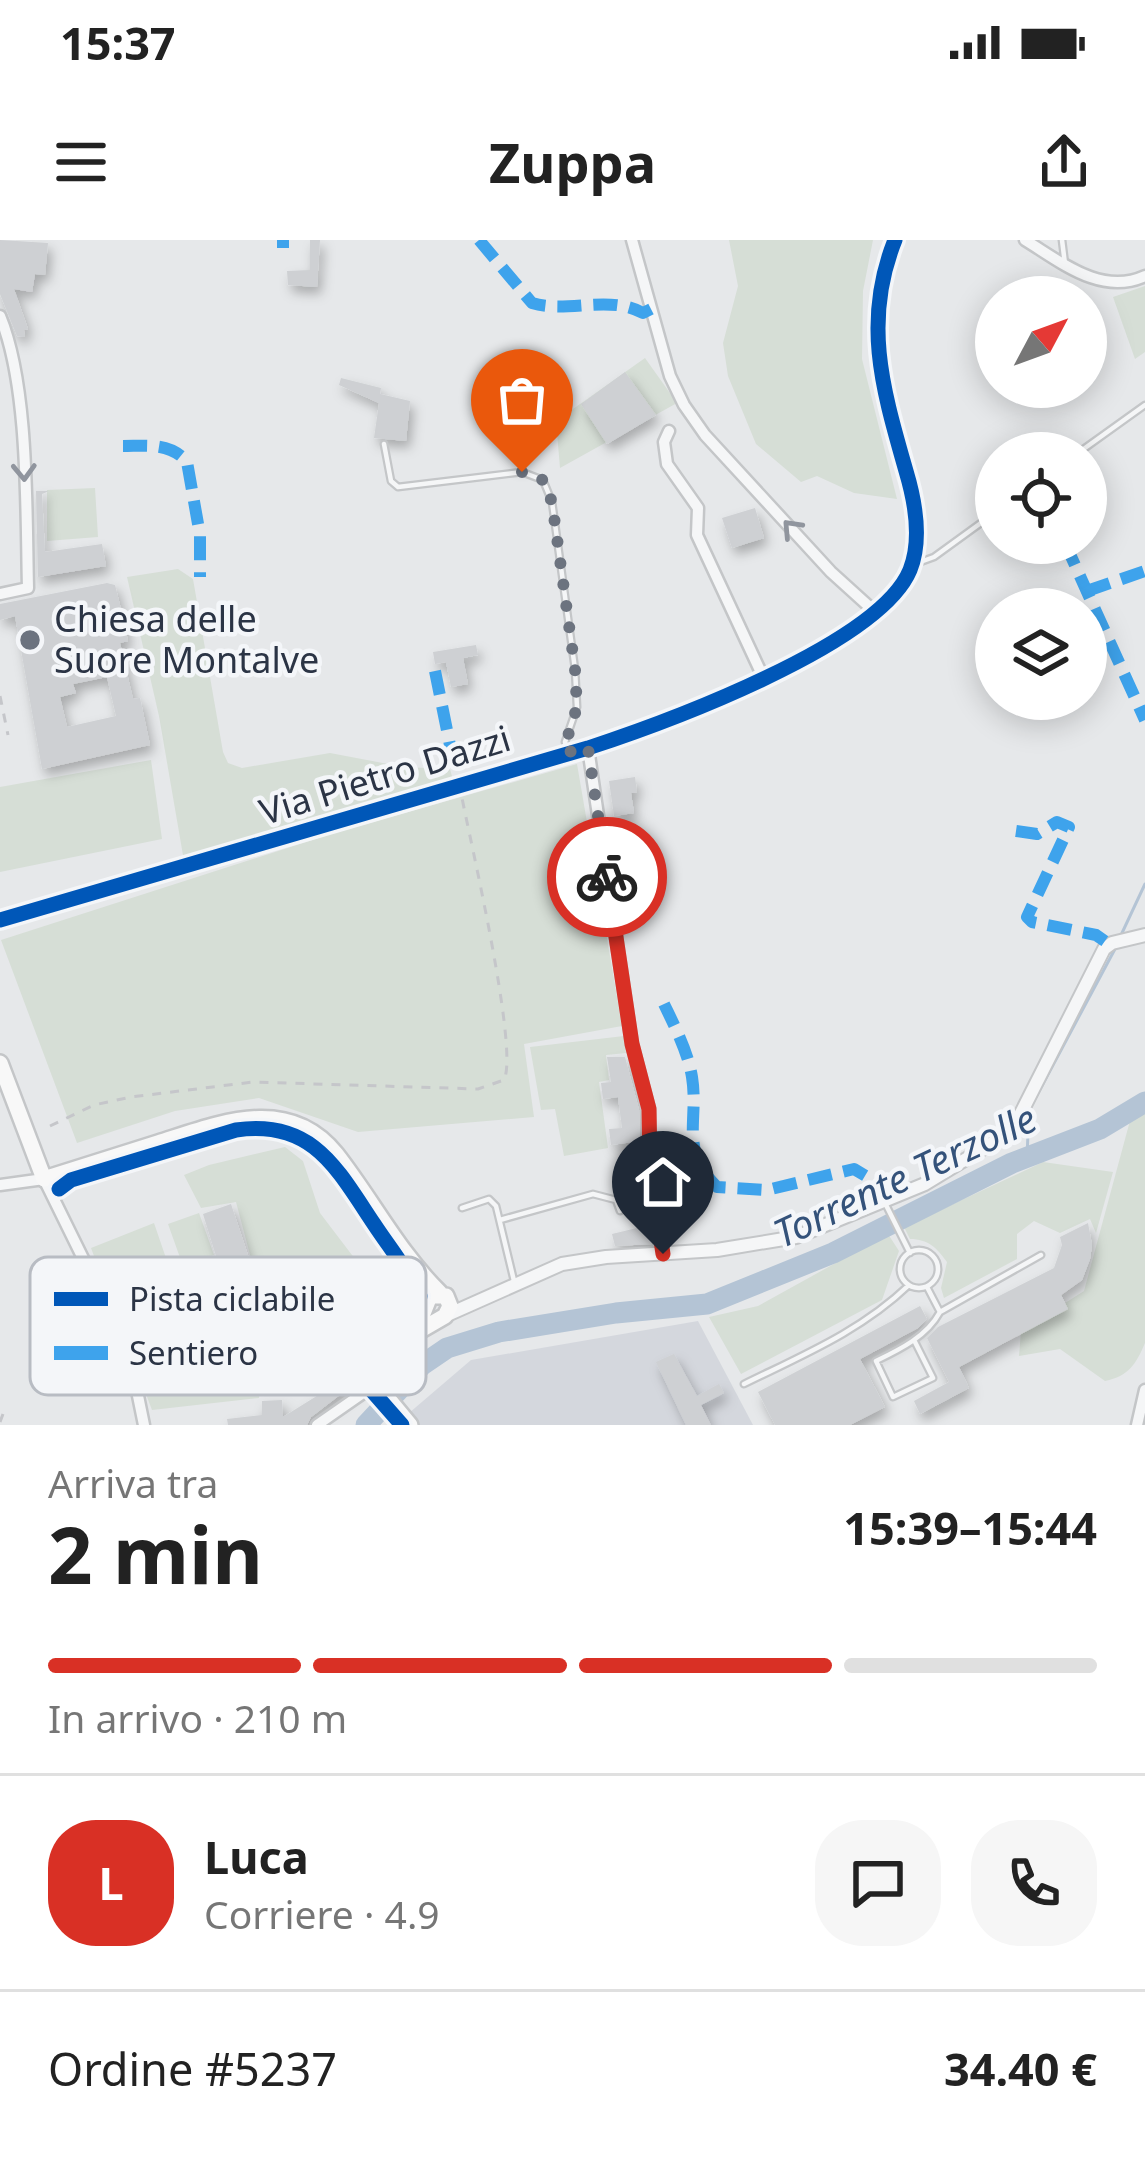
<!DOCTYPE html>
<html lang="it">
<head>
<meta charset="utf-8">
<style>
	:root { --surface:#fff; --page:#f6f6f6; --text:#222; --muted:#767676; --line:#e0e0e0; --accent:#d93025 }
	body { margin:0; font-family:"Noto Sans",sans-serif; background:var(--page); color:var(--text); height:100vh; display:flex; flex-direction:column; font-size:45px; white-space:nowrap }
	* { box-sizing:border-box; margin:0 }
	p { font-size:39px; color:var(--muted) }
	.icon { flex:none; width:66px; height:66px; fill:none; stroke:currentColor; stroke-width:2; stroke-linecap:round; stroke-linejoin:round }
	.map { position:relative; height:1185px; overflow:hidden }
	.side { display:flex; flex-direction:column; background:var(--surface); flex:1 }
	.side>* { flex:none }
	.needle { width:78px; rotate:49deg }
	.controls { position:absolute; left:975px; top:36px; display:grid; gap:24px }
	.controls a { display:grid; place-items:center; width:132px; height:132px; border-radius:50%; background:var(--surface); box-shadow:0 6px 30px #0003; font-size:60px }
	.pin { position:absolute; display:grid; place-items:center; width:102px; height:102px; color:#fff; margin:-123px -51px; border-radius:50% 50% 50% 0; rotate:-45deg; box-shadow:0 0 12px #0007 }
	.pin .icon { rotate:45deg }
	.courier { position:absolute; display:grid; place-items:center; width:120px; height:120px; margin:-60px; border:9px solid #d93025; border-radius:50%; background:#fff; color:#222; box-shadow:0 3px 15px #0007 }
	.overview em { font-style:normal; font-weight:700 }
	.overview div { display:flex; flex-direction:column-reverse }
	.overview { display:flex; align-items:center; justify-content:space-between; height:204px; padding:0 48px }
	h1 { font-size:78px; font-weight:700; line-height:90px }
	.bar { display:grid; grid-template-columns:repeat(4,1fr); gap:18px 12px; align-content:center; height:144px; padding:0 48px }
	.bar i { height:15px; border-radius:9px; background:var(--line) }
	.bar .selected { background:var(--accent) }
	.bar p { grid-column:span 4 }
	.line { display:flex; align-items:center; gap:30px; padding:0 48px; border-top:3px solid var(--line) }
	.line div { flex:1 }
	.round { display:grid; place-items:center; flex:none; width:126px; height:126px; border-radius:48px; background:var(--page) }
	.status { display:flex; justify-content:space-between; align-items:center; height:84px; padding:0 60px; background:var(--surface); direction:ltr }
	.status svg { height:33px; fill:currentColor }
	header { display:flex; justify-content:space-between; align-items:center; height:156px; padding:0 48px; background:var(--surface); font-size:54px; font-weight:700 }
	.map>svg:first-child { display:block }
</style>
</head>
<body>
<div class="status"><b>15:37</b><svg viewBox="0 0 49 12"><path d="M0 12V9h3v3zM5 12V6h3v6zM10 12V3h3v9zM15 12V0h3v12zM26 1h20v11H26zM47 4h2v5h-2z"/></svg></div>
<header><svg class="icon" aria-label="menu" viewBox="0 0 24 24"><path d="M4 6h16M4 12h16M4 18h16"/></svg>Zuppa<svg class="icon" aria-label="share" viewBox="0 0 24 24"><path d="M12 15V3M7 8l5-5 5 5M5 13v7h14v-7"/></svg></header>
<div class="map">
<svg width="1145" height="1185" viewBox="0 0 1145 1185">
	<defs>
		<filter id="shadow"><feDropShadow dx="4" dy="7" stdDeviation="6" flood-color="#0004"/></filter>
	</defs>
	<rect width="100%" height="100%" fill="#e6e8ea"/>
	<!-- built -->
	<path fill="#d4d7dd" d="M698,1081L753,1185H395L471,1120Z"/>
	<!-- green -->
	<path fill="#d6ded6" d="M729,0H873L863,51L862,119L897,259L854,253L817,236L801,242L756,204L728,136L723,103L738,46Z
		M1145,46V112L1135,119L1113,57Z
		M645,118L677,163L560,228L556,181Z
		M95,248L98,297L47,301V250Z
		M178,329L193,339L223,512L228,523L242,528L330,513L404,527L450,529L453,540L184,621L159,476L127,337Z
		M151,520L162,599L0,632V547Z
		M577,524L622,786L524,804L534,877L358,892L259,858L175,871L77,903L1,700L331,594Z
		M624,796L626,813L606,815L609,840L599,842L608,908L564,916L555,869L541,870L530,807Z
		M1145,866V1103C1136,1124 1129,1136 1105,1141L1060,1109L1019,1116L1021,1091L1084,1051L1131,877Z
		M285,907L303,921L320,973L355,1019L337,1030L345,1057L316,1071L319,1095L261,1111L259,1158L152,1170L91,1008L154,983L193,1097L253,1076L257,1041L236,962L201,968L184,935L209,925Z
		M1043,922L1113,932L1096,993L1090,979L1060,993L1034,981L1017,994V1019L944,1058L941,1048L947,1022C937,1008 928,999 910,999L904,987Z
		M199,973L214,1015L183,1026L168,984Z
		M888,994L899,1011L882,1060L741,1134L709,1077L758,1066Z"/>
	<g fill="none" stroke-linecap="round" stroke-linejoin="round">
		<!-- stream -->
		<path stroke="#b4c4d5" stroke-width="3" d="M1122,693L1145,644
			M1027,917L1029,870L1115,709"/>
		<!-- river -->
		<path stroke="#b4c4d5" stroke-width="21" d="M366,1185L422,1125L447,1108L499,1092L616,1073L707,1064L833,1013L1012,923L1100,889L1145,862"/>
	</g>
	<!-- building -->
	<path fill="#ced0d3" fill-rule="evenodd" filter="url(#shadow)" d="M0,0L48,3L45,35L35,34L32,52L14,49L28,89L24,90L25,97L17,96L0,54Z
		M310,0H320L317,47L288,45L287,31L310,30Z
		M625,132L656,175L607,204L581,164Z
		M341,138L381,148L380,154L410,161L406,201L374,198L379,163L339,145Z
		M36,251H49L42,254L45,312L102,304L106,326L38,337Z
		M755,268L764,298L732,308L722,278Z
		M107,343L115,345L122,373L128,401L120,403L133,459L140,458L150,505L42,529L15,376L0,380V364ZM107,437L116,476L67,487L60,457L76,453L73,444Z
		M476,405L478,415L463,418L468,444L451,447L446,422L435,424L433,412Z
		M635,537L637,552L631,553L634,573L614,576L609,541Z
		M607,817H625L639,870L640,901L611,905L609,889L622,888L618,857L603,859L601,843L611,842Z
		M642,942L652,1004L615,1006L612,994L641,987L635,943Z
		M231,964L251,1024L237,1029L240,1037L231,1040L235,1048L228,1051L238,1078L197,1094L181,1046L220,1029L203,974Z
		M1088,983L1092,1005L1090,1019L1082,1040L1061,1055L1068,1069L959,1127L969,1148L920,1174L914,1161L949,1142L927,1098L938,1087L1054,1028L1062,1005L1060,997Z
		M920,1066L927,1079L918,1088L860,1119L885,1167L850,1185H775L758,1152Z
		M674,1114L697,1156L719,1144L724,1153L701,1165L711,1185H686L656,1122Z
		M346,1122L362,1138L311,1177L307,1185H228L227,1179L262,1175V1161L282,1160L283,1177L320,1154L317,1151Z"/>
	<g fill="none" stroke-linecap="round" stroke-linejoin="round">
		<!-- service casing -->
		<g stroke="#c4c6c8" stroke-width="9">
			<path id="service" d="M1062,0L1065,24
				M384,204L391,241L398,247L522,232L543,240L552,262L575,429L577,467L565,502L568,512
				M1078,213L1145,165
				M912,325L934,317L996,272
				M886,965L910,1013
				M462,968L489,959L496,966L515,1045
				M500,980L593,954L616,960L620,971
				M900 1029a19 19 0 1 1 38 0a19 19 0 1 1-38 0Z
				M927,1047L940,1072L1041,1015
				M915,1102L933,1138L893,1157L876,1121C901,1109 927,1096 940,1072
				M744,1144C803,1115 861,1091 909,1045"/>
		</g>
		<!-- minor casing -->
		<g stroke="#c4c6c8" stroke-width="15">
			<path id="minor" d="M632,0L670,136L684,165L705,195L831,332L874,371
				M1025,0C1061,22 1101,56 1145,36
				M0,76C29,146 26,270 28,348L0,354
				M669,191L664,202L667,224L698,268L697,295L764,439
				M588,508L632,804L649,869L650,928L663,1014
				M0,680L588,508C664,483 879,405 910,330C922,300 915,261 906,231C883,150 862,82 895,0
				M0,945L44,939L101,1055L136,1146L144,1185
				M317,1185L376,1144
				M1137,1185L1145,1150"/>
		</g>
		<!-- tertiary casing -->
		<g stroke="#c4c6c8" stroke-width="16">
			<path id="tertiary" d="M445,1076L562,1024L606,1017L717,1010L796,997L925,944L1012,891L1104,709L1112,703L1145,695"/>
		</g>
		<!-- secondary casing -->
		<g stroke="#c4c6c8" stroke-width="20">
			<path id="secondary" d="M0,823L44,939C82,927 120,915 158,903C218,884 288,854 336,914C372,960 398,1012 440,1053
				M407,1098L445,1076L450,1066L446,1056H430L420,1081L375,1131L376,1144L410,1185"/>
		</g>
		<!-- path -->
		<path stroke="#c5c6ca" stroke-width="3" stroke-dasharray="9 9" stroke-linecap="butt" d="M0,456L8,495
			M50,886L94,865L131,857L253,842L478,849L504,840C519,810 471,604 462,558
			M0,1182L3,1174"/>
		<!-- service -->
		<use href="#service" stroke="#f5f6f7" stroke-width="4.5"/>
		<!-- minor -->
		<use href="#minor" stroke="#f5f6f7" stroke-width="10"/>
		<!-- tertiary -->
		<use href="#tertiary" stroke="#f5f6f7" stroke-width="12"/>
		<!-- secondary -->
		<use href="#secondary" stroke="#f8f8f8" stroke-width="15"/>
		<!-- quiet -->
		<path stroke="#3ea3ec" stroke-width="12" stroke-dasharray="24 12" stroke-linecap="butt" d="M479,0L532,63C568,74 608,54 643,73L651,69
			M283,8V0
			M123,206C147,206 170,202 187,222L200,295V337
			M1065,303L1145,480
			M1087,351L1145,331
			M435,431L454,525
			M1016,591L1037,594L1057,582L1069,587L1027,677L1032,682L1096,695L1109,704
			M664,764C675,787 688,812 692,837C699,881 679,910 717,947L767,950L854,929L871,939L876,963"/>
		<!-- cycleway casing -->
		<g stroke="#f4f6f9" stroke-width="22">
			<path id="cycleway" d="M0,680L588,508C664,483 879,405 910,330C922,300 915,261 906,231C883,150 862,82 895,0
				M59,949L71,940L236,890C313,879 337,929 374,984C389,1007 409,1031 420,1056L417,1073L365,1125L366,1144L402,1185"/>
		</g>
		<!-- cycleway -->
		<use href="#cycleway" stroke="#0057b8" stroke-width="15"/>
	</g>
	<!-- one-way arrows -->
	<defs><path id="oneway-chevron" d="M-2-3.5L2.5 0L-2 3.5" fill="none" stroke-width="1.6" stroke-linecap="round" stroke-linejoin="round" transform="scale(3)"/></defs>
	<g stroke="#90959e">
		<use href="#oneway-chevron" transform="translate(24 232) rotate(88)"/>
		<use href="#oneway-chevron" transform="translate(791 288) rotate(-133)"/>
	</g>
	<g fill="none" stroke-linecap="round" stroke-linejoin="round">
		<!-- done -->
		<path stroke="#6c737f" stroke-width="12" stroke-dasharray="0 21.6" d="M522,232L543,240L552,262L575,429L577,467L566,502L568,512L588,508L607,637"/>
		<!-- route -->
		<path stroke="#d93025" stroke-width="15" d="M607,637L632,804L649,869L650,928L663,1014"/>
	</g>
	<!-- markers -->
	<circle fill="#6c737f" stroke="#f4f6f9" stroke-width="4.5" cx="30" cy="400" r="12"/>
	<g text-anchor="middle" stroke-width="9" stroke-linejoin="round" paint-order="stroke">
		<!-- poi labels -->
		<g font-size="36" fill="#2b3445" stroke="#f4f6f9" text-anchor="start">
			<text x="54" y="392">Chiesa delle<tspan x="54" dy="41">Suore Montalve</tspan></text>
		</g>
		<!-- street labels -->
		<g font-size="36" fill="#2b3445" stroke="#f4f6f9">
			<text transform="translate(385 535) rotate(-17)" y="13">Via Pietro Dazzi</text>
		</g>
		<!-- water labels -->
		<g font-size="39" font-style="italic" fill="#34527a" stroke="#f4f6f9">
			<text transform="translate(905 936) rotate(-25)" y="14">Torrente Terzolle</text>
		</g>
	</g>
	<!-- legend -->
	<rect x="30" y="1017" width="396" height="138" rx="18" fill="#f4f6f9" stroke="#b8bcc3" stroke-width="3"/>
	<rect x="54" y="1052" width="54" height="14" fill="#0057b8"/>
	<rect x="54" y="1106" width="54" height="14" fill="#3ea3ec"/>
	<g font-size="33" fill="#2b3445">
		<text x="129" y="1071">Pista ciclabile</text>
		<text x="129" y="1125">Sentiero</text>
	</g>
</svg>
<div class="controls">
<a><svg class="needle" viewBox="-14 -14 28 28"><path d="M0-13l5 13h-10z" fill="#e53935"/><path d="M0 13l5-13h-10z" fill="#767676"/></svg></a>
<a><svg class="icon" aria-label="locate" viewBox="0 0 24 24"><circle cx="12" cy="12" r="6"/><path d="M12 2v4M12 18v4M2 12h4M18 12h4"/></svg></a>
<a><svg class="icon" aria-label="layers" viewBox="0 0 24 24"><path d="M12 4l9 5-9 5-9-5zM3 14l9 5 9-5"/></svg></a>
</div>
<div class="pin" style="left:522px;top:232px;background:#ea580c"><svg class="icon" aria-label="bag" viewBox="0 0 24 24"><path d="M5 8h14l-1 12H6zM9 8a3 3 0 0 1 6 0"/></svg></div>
<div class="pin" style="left:663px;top:1014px;background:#1f2937"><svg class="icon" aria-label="home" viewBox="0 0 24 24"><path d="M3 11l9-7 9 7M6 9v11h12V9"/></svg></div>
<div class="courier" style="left:607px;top:637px"><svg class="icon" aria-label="bike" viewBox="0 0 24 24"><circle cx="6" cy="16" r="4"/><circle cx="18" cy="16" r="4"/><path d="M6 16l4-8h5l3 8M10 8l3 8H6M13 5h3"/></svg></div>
</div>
<section class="side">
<div class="overview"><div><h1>2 min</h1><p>Arriva tra</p></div><em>15:39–15:44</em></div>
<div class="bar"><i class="selected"></i><i class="selected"></i><i class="selected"></i><i></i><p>In arrivo · 210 m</p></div>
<div class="line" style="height:216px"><b class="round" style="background:var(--accent);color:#fff">L</b><div><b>Luca</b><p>Corriere · 4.9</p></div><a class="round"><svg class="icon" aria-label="chat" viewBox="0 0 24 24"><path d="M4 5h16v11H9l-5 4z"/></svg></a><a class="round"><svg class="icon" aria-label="phone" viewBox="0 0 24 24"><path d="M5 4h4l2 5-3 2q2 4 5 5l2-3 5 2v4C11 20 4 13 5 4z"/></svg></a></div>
<div class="line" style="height:156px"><div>Ordine #5237</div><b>34.40 €</b></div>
</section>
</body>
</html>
